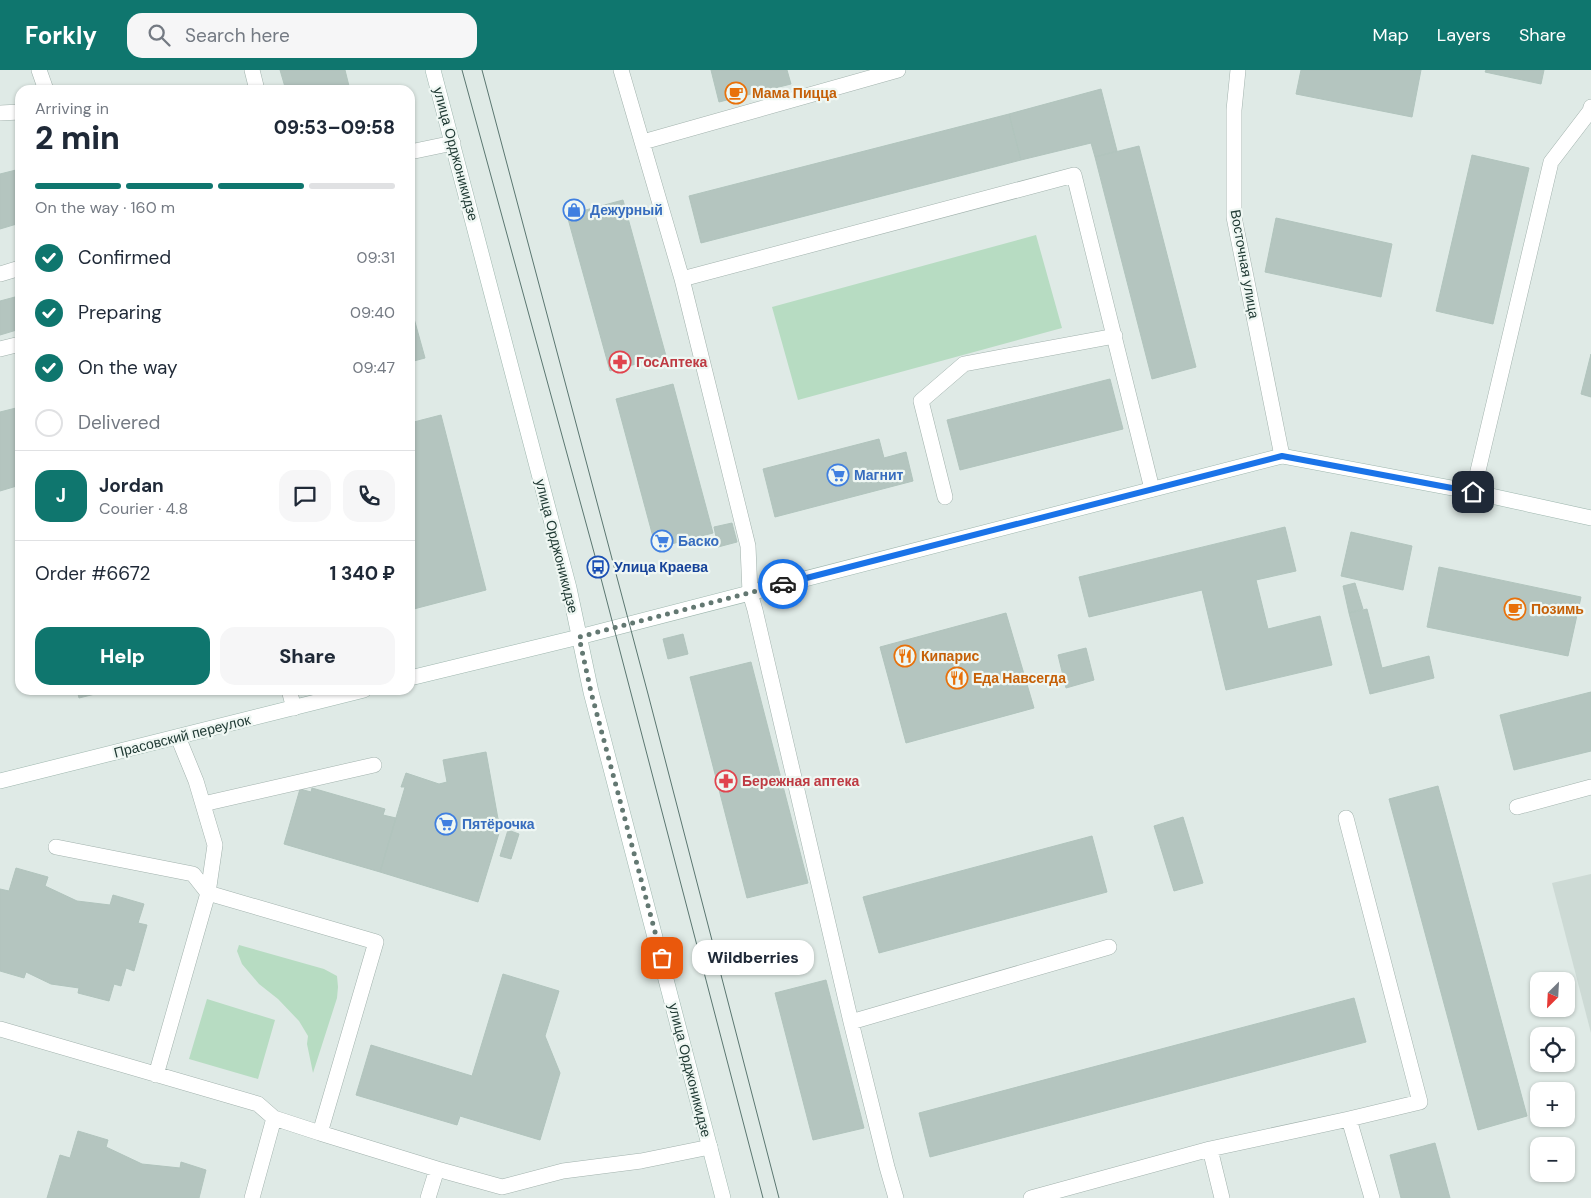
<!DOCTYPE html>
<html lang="en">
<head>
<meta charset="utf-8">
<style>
	:root { --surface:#fff; --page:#f6f6f7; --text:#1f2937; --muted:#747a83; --line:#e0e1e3; --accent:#0f766e }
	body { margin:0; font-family:"DM Sans",sans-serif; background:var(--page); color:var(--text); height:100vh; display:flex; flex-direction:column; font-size:19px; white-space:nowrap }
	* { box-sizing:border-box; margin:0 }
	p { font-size:16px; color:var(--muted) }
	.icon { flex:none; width:28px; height:28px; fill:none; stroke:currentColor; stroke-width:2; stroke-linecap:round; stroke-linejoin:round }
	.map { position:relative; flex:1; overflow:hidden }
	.details { position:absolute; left:15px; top:15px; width:400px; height:610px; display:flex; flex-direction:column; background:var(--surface); border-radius:15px; box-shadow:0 1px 4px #0004 }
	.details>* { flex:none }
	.needle { width:32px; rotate:204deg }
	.fabs { position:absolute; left:1530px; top:902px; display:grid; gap:10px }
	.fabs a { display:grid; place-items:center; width:45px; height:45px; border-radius:10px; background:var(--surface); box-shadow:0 1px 4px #0004; font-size:25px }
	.pin { position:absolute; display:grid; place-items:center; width:42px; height:42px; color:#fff; margin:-21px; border-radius:10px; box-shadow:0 2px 8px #0006 }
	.courier { position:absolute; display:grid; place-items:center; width:50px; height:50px; margin:-25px; border:4px solid #1a73e8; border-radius:50%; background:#fff; color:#222; box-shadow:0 1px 6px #0007 }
	.bubble { position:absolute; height:35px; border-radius:15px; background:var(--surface); box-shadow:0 1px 4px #0004; font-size:16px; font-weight:800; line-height:35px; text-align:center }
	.summary em { font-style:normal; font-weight:800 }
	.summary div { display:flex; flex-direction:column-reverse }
	.summary { display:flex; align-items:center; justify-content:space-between; height:85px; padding:0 20px }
	h1 { font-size:32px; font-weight:800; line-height:38px }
	.bar { display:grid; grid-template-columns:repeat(4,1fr); gap:8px 5px; align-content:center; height:60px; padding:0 20px }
	.bar i { height:6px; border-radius:4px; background:var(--line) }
	.bar .on { background:var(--accent) }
	.bar p { grid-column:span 4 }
	.line { display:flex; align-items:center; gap:12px; padding:0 20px; border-top:1px solid var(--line) }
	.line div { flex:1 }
	.round { display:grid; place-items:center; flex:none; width:52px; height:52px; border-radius:15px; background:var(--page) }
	ol { padding:0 20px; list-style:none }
	li { display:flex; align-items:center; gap:15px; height:55px }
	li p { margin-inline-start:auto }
	li .icon { padding:5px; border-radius:50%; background:var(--accent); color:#fff; stroke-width:4 }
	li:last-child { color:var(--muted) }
	li i { width:28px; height:28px; border:2px solid var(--line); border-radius:50% }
	.action { display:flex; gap:10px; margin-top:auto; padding:10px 20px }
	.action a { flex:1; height:58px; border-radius:15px; background:var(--accent); color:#fff; font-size:20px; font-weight:800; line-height:58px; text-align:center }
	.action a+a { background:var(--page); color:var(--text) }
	header { display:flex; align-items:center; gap:30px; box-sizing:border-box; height:70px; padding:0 25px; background:var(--accent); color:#fff }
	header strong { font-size:24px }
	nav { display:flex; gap:28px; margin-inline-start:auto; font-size:18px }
	.search { width:350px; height:45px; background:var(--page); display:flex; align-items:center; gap:12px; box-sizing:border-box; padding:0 18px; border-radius:15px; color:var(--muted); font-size:19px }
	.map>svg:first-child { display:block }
</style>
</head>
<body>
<header>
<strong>Forkly</strong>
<div class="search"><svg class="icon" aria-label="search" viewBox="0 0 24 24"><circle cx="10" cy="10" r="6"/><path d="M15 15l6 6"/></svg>Search here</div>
<nav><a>Map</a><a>Layers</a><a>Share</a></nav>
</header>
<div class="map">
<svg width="1591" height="1128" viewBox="0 0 1591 1128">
	<rect width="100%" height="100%" fill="#dfeae6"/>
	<!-- built -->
	<path fill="#cddad5" d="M1591,804V963L1552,813Z"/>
	<!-- green -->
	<path fill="#b7dcc2" d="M1036,165L1062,258L798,330L772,237Z
		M239,875L324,899L337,906L338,917L337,928L313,1003L307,974L308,966L299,951L278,929L259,914L242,894L237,881Z
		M207,929L275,950L258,1009L189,989Z"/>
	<!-- building -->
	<path fill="#b4c5bf" stroke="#b1c4bd" d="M280,0H345L350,20H276L285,17Z
		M711,0H787L791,14L719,32Z
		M1301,0H1421L1412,47L1296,24Z
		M1486,0H1544L1541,14L1485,2Z
		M1101,19L1117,81L1095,87L1091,73L1021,90L1009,44Z
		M1009,44L1021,90L701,173L689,126Z
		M1139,76L1196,297L1152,309L1095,87Z
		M1472,85L1529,98L1493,254L1436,241Z
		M20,99V153L0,159V104Z
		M623,130L666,286L610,301L567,145Z
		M1276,148L1392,174L1381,227L1265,202Z
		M15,227L20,244V259L0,265V231Z
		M410,234L425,288L410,292Z
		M1591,284V327L1581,324Z
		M1110,309L1123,359L960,400L947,350Z
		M673,314L713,463L656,478L616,329Z
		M20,337V415L0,421V342Z
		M441,345L486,520L410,540V353Z
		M879,369L884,388L906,382L913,411L775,447L763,399Z
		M732,453L737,472L718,477L714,457Z
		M1285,457L1296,501L1256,510L1268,559L1320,546L1332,595L1226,620L1202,520L1089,547L1079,507Z
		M1351,462L1412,476L1403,520L1341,506Z
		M1439,497L1581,527L1568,586L1427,557Z
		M1355,513L1363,539L1349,543L1343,516Z
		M1367,539L1382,598L1429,586L1434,608L1370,624L1349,543Z
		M1006,543L1034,638L906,673L880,577Z
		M683,564L688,584L668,589L663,569Z
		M1086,578L1094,610L1066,618L1058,585Z
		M751,592L808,813L747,828L690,607Z
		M77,620H111L79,628Z
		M1591,622V681L1514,700L1500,645Z
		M486,682L500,760L478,832L380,802L405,717H401L406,703L439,714L447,712L443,690Z
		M1438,716L1527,1046L1478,1060L1389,729Z
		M312,718L385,739L383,745L396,748L380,802L284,774L300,719L311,722Z
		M1183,747L1203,813L1174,821L1154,756Z
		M508,760L519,764L511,789L500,786Z
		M1092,766L1107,822L879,883L863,827Z
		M16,798L48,807L45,816L77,831L110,835L113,825L144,834L138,853L147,855L134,901L126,898L121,916L114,914L109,931L78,923L79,918L51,914L26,902L24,908L0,901V819L9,821Z
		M503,904L559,921L545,966L560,1003L540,1070L460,1046L457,1055L356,1025L371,975L472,1006Z
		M826,910L864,1058L813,1070L775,923Z
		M1354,928L1366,972L930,1087L919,1043Z
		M78,1061L108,1070L106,1077L142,1094L180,1098L181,1092L206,1100L199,1128H47L60,1085L70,1088Z
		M1435,1073L1450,1128H1401L1390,1085Z"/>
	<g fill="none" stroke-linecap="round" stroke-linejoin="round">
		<!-- lane casing -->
		<g stroke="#a2b2ad" stroke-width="16">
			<path id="lane" d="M39,0L46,20
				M252,0L257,20
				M621,0L682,209L748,476L750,523L755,540L851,952L887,1097L896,1128
				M0,43L20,42
				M643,72L898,0
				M410,82L453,73
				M0,204L20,198
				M682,209L1074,105L1152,419
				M0,279L20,274
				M1473,422L1551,92L1590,41L1591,37
				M945,427L921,331L964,294L1115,266
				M289,620L294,638
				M203,734L374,695
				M1517,737L1591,717
				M56,777L193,804L208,823L215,775L196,711L178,667
				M851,952L1109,877
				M0,959L258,1034L274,1048L320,1063
				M156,1005L208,823L376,872L320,1063L437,1099L502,1117L563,1101L641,1091L710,1077
				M1349,1049L1372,1128
				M1210,1079L1222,1128
				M252,1128L274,1048
				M428,1128L437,1099
				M1031,1128L1210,1079L1349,1049L1420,1032L1346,748"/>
		</g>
		<!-- street casing -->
		<g stroke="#a2b2ad" stroke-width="16">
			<path id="street" d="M1238,0L1234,40V147L1282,386"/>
		</g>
		<!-- secondary casing -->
		<g stroke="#9eb6ae" stroke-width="16">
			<path id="secondary" d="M433,0L569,518L591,622L723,1128
				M410,608L579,567L1282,386L1473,422L1591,448
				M0,711L364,620"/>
		</g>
		<!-- lane -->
		<use href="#lane" stroke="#fff" stroke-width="15"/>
		<!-- street -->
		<use href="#street" stroke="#fff" stroke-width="15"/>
		<!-- secondary -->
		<use href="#secondary" stroke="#fff" stroke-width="15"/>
		<!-- tram -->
		<path stroke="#5a7670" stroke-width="1" d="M462,0L598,497L763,1128
			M482,0L648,624L779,1128"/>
	</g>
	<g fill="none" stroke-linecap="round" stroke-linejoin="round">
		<!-- done -->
		<path stroke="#637872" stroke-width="5" stroke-dasharray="0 9" d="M662,888L591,622L579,567L783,514"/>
		<!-- route -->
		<path stroke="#1a73e8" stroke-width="6" d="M783,514L1282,386L1473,422"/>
	</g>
	<!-- icons -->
	<defs>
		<g id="cafe-ring" transform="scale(1.125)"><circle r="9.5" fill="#eff7f3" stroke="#e8710a" stroke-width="1.5"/><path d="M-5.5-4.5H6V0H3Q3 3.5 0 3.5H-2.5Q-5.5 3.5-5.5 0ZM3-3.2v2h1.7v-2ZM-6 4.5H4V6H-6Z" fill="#e8710a"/></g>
		<g id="shop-ring" transform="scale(1.125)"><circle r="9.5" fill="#eff7f3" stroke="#3f7fe0" stroke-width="1.5"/><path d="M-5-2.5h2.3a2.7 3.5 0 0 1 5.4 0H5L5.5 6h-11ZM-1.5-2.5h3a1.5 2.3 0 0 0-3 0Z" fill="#3f7fe0"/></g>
		<g id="pharmacy-ring" transform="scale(1.125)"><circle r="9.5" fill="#eff7f3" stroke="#e0444e" stroke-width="1.5"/><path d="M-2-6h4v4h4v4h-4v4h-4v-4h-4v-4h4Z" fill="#e0444e"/></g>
		<g id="supermarket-ring" transform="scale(1.125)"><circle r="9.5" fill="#eff7f3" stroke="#3f7fe0" stroke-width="1.5"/><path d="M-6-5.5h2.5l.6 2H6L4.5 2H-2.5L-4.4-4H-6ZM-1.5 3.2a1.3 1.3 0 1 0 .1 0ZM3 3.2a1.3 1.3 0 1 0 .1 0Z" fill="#3f7fe0"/></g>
		<g id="bus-ring" transform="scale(1.125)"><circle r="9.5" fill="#eff7f3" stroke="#1a4fb4" stroke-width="1.5"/><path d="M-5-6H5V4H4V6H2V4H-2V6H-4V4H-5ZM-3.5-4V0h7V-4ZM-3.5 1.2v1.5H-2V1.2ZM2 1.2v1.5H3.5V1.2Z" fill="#1a4fb4"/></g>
		<g id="restaurant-ring" transform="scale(1.125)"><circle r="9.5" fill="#eff7f3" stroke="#e8710a" stroke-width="1.5"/><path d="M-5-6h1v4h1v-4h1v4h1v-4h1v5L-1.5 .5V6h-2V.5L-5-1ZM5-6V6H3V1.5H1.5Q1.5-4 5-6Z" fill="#e8710a"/></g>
	</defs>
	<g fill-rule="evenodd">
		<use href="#cafe-ring" x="736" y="23"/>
		<use href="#shop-ring" x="574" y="140"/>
		<use href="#pharmacy-ring" x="620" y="292"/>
		<use href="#supermarket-ring" x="838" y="405"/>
		<use href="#supermarket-ring" x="662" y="471"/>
		<use href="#bus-ring" x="598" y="497"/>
		<use href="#cafe-ring" x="1515" y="539"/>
		<use href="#restaurant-ring" x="905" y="586"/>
		<use href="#restaurant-ring" x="957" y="608"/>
		<use href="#pharmacy-ring" x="726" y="711"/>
		<use href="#supermarket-ring" x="446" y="754"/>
	</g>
	<g text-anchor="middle" stroke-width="4.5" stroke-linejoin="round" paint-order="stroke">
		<!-- food labels -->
		<g font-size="14" font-weight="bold" fill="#c56008" stroke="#eff7f3" text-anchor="start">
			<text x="752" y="28">Мама Пицца</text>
			<text x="1531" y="544">Позимь</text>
			<text x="921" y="591">Кипарис</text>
			<text x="973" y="613">Еда Навсегда</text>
		</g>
		<!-- street labels -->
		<g font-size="14" fill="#203a34" stroke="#eff7f3">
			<text transform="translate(456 84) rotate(75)" y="5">улица Орджоникидзе</text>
			<text transform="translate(1245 194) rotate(80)" y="5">Восточная улица</text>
			<text transform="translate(557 476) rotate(76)" y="5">улица Орджоникидзе</text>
			<text transform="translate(182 666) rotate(-14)" y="5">Прасовский переулок</text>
			<text transform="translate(690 1000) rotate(76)" y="5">улица Орджоникидзе</text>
		</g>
		<!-- shop labels -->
		<g font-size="14" font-weight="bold" fill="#366cbe" stroke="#eff7f3" text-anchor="start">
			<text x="590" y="145">Дежурный</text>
			<text x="854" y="410">Магнит</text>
			<text x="678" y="476">Баско</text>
			<text x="462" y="759">Пятёрочка</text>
		</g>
		<!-- health labels -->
		<g font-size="14" font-weight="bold" fill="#be3a42" stroke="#eff7f3" text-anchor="start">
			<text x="636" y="297">ГосАптека</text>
			<text x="742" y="716">Бережная аптека</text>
		</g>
		<!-- transit labels -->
		<g font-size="14" font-weight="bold" fill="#164399" stroke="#eff7f3" text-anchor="start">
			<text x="614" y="502">Улица Краева</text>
		</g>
	</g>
</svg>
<div class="fabs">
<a><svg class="needle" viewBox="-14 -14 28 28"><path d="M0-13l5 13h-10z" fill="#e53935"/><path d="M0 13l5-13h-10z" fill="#747a83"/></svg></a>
<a><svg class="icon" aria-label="locate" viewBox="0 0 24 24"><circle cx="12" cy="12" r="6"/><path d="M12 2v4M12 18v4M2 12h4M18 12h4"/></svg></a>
<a>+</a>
<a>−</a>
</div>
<div class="pin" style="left:662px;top:888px;background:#ea580c"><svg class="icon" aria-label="bag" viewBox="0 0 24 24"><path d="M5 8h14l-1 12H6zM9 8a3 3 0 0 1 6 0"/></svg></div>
<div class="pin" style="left:1473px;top:422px;background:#1f2937"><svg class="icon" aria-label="home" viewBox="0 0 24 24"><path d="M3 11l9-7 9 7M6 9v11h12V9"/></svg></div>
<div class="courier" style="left:783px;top:514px"><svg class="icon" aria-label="car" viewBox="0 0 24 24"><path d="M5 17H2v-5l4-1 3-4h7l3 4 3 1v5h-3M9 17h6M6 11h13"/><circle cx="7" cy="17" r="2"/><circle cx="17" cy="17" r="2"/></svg></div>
<div class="bubble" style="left:692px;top:870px;width:122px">Wildberries</div>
<section class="details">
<div class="summary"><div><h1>2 min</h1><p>Arriving in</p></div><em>09:53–09:58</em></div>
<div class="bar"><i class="on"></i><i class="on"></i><i class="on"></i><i></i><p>On the way · 160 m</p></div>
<ol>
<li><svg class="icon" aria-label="check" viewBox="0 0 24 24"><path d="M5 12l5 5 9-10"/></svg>Confirmed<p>09:31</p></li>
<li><svg class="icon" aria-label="check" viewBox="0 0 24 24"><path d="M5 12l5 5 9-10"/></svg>Preparing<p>09:40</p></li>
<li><svg class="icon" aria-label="check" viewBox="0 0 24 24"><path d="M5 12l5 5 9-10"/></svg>On the way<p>09:47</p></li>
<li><i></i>Delivered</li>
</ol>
<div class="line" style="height:90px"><b class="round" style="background:var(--accent);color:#fff">J</b><div><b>Jordan</b><p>Courier · 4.8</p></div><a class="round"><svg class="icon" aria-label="chat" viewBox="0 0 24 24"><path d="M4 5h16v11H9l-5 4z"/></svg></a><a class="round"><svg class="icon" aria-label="phone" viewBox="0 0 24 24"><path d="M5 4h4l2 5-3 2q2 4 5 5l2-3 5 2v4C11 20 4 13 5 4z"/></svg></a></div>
<div class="line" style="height:65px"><div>Order #6672</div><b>1 340 ₽</b></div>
<div class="action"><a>Help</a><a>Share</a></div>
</section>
</div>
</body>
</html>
